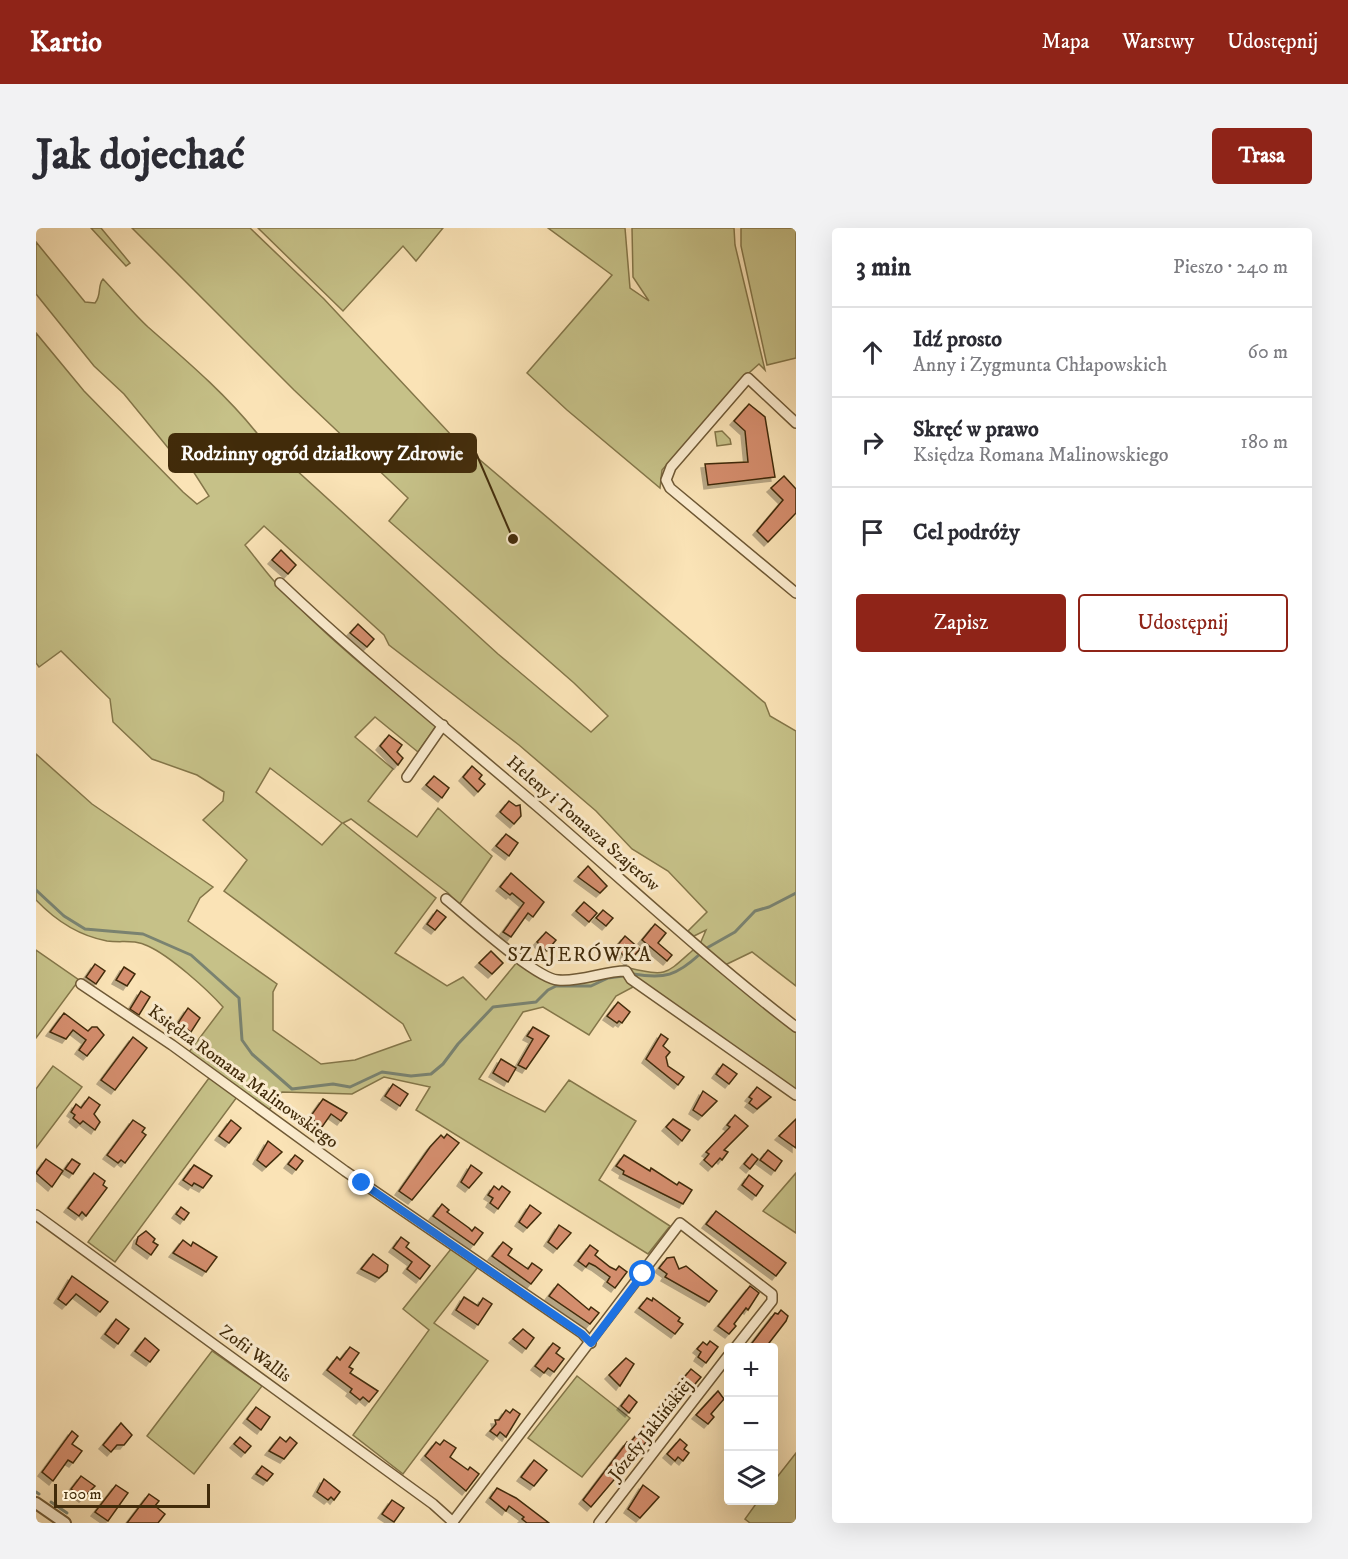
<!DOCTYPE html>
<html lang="pl">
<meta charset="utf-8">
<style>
:root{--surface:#fff;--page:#f2f2f3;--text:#2b2b33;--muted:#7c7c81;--line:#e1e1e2;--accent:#8f2418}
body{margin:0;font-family:"IM FELL DW Pica",serif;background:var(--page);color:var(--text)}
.controls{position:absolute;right:18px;bottom:18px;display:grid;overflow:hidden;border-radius:6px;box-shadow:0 6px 24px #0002}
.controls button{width:54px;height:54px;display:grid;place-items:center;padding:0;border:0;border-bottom:2px solid var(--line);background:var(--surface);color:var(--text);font:30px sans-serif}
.scale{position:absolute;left:18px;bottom:15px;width:156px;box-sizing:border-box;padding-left:6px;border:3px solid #412b0a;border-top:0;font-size:16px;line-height:21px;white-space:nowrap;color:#412b0a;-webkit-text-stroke:4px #fcedd0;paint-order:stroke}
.stop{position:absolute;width:18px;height:18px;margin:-14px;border:4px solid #1a73e8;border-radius:50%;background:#fff}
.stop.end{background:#1a73e8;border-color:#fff;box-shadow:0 2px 6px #0008}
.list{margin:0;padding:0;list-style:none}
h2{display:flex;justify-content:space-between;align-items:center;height:78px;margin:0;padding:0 24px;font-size:26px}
h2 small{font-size:20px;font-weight:400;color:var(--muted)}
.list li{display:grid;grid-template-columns:39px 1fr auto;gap:18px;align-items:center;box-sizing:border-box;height:90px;padding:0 24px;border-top:2px solid var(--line)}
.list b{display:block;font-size:22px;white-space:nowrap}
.list p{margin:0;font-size:20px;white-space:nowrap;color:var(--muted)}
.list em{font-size:20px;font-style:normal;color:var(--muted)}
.actions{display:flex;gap:12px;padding:18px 24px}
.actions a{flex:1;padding:14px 0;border:2px solid var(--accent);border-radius:6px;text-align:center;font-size:21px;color:var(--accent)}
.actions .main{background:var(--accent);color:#fff}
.icon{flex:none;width:33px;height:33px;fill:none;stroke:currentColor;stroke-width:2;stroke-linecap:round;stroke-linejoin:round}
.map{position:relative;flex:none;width:760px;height:1295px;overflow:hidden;border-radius:6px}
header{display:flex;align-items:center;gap:36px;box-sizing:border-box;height:84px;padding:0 30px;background:var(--accent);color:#fff}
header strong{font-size:28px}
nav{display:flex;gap:33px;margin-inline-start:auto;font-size:21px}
.intro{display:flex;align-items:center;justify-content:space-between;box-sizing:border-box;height:144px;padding:0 36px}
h1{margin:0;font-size:42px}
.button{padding:15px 27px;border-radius:6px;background:var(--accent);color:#fff;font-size:21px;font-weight:700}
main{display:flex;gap:36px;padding:0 36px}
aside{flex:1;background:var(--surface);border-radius:6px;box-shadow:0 6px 24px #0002}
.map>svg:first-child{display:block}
.green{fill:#c6c188;stroke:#847649;stroke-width:1.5;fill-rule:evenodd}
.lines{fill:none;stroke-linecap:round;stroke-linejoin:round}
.stream{stroke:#7a8371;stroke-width:3}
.building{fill:#d58e6e;stroke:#412b0a;stroke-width:1.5;filter:url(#shadow)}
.minor-casing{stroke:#6f5935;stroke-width:12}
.tertiary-casing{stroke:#6f5935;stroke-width:14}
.minor{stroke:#fcedd0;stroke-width:9}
.tertiary{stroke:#fcedd0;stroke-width:10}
.route{stroke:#1a73e8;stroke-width:8}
.labels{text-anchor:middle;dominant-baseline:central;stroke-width:6;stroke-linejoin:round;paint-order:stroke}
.street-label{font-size:18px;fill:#412b0a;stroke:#fcedd0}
.neighbourhood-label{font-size:20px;letter-spacing:1.5px;fill:#412b0a;stroke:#fcedd0}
.leader{fill:none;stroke:#412b0a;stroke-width:2}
.callout-dot{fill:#412b0a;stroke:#fcedd0;stroke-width:2}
.callout{fill:#412b0a;stroke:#412b0a;stroke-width:2}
.callout-label{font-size:20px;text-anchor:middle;font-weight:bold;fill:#fff}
</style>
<header>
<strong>Kartio</strong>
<nav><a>Mapa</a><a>Warstwy</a><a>Udostępnij</a></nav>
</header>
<div class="intro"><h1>Jak dojechać</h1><a class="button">Trasa</a></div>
<main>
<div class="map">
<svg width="760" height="1295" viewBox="0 0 760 1295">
<defs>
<filter id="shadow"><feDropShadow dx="-4" dy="4" stdDeviation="0" flood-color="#0004"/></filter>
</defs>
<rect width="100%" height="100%" fill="#fae3b6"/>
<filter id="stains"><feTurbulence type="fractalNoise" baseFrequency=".00333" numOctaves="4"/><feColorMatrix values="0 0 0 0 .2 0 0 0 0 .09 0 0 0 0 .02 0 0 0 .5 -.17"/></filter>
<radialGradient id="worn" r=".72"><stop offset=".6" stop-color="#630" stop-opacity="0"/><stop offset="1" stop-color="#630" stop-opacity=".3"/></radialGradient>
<!-- green -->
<g class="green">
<path d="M55,0h10l29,35 -4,3z"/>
<path d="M96,0h118l74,71 129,138 312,266 5,13 26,15v255l-44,-34 -27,13 -25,-21 6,-14 -12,6 -6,-5 19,-19 -39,-41 -36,-22 -36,-38 -77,-66 -130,-100 -5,-10 -120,-109 -19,19c10,12 19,25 29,36 49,54 106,100 163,144l-19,27 -43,-35 -20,20 38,32 -25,32 49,36 21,-29 54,48 -33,49 -11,-12 -97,-74 -8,4 93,75 -41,55 52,33 16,-9 23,23 32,-39 36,22 21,1 46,-10 12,13 -17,9 -27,39 -46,-28 -20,5 -44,67 66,33 24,-32 67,41 -37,59 71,46 -22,28 -232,-144 14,-23 -46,-10 -32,17 -70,-2 -13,18 -80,-58 34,-45c-16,-18 -53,-51 -75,-61 -14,-7 -26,-3 -41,-5 -27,-5 -52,-21 -71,-41v-146l56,50 121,83 -13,11 -12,23 89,63 -4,8v38l48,34 34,-4 56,-20 -8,-16 -179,-133 23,-31 -44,-40 20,-19 1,-9 -27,-17 -45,-16 -39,-37 -3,-23 -49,-48 -22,16 -3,-4v-330l48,58 99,101 14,12 12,-8 -16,-25 -24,-22 -45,-55 -30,-28 -58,-72v-52l49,60 10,1c7,-8 2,-17 8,-24 15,16 29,33 45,48 39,34 80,69 112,110l238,217 93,78 17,-16 -34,-33 -185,-162 19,-23 -114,-108zM234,540l72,55 -20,22 -66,-53z"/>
<path d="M222,0h185l-27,33 -13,-15 -60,65z"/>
<path d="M512,0h77l5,60 19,13 -16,-24 -1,-49h102l1,17 30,125 -6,-6 -18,16 -79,90 -2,18 -93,-78 -40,-37 85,-98z"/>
<path d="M705,0h55v130l-29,7 -26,-119z"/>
<path d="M686,203l8,8 1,5 -14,2 -2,-14z"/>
<path d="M0,722l43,30 -43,58z"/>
<path d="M657,722l103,83v57l-159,-110 -8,-12c38,8 35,8 64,-18z"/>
<path d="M17,838l29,21 -46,61v-59z"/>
<path d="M173,850l28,19 -122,165 -27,-20z"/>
<path d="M760,945v60l-33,-22z"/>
<path d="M415,1021l27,18 -44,56 54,38 -85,113 -50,-39 76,-105 -26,-21z"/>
<path d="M176,1123l50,35 -68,88 -47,-38z"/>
<path d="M541,1148l53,42 -48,59 -54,-39z"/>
<path d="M760,1225v70h-46l-5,-4 13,-18 16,-1v-19z"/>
</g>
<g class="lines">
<!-- stream -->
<g class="stream">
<path d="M0,662l28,26 21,13 58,5 48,21 48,43 3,42 10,14 40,35 41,-5 17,3 32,-15 29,4 20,-2 12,-10 15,-20 35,-37 43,-5 12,-12 8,-4h35l17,-8 15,-2"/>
<path d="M669,721l30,-17 20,-21 14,-4 27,-14"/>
<path d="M597,746c32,5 43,2 67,-20"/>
<path d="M0,1264l3,2"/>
<path d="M15,1274l16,11"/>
</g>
</g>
<!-- building -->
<g class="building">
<path d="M713,176l16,13 10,60 -67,8 -3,-21 43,-2 -3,-31 -11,-10z"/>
<path d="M748,248l12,13v24l-28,29 -11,-11 26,-31 -12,-12z"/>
<path d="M245,322l15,15 -8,9 -16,-14z"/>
<path d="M322,396l16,15 -7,8 -17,-14z"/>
<path d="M353,507l13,10 -5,7 6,6 -5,7 -18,-19z"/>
<path d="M436,538l10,9 -3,4 6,5 -7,8 -15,-15z"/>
<path d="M398,548l15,12 -7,10 -16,-13z"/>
<path d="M473,573l7,5 4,-1 1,11 -7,8 -14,-12z"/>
<path d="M470,606l12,9 -9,13 -13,-10z"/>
<path d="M552,638l19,20 -7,7 -22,-16z"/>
<path d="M475,645l33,29 -11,15 -5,-4 -17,24 -8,-5 21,-29 -12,-10 -2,2 -10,-8z"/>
<path d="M548,674l13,11 -8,9 -13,-11z"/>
<path d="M401,682l9,7 -11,13 -8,-6z"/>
<path d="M567,682l10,8 -7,8 -10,-8z"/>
<path d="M619,696l11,9 -8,10 14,12 -5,6 -25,-21z"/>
<path d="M510,704l10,8 -9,11 -10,-9z"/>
<path d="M589,708l15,13 -11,13 -13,-15z"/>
<path d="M455,723l12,12 -11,11 -13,-11z"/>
<path d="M59,736l10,7 -9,13 -10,-7z"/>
<path d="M88,739l11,7 -8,12 -11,-6z"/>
<path d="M105,763l9,6 -11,18 -9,-6z"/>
<path d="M582,774l12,10 -8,11 -3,-2 -2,2 -10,-7z"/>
<path d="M152,780l12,10 -9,14 -13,-9z"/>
<path d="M28,785l24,18 4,-4h5l7,8 -17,21 -8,-6 7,-10 -13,-10 -7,9 -16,-7z"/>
<path d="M497,799l16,9 -23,33 -8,-4 15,-26 -6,-3z"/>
<path d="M625,806l7,5 -5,7 7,6 -4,5 2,9 16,11 -6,8 -32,-26z"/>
<path d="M97,809l14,11 -32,42 -14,-10z"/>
<path d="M465,831l15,9 -8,14 -15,-9z"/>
<path d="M687,836l14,10 -8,10 -13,-10z"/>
<path d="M357,856l15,10 -8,12 -15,-10z"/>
<path d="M721,859l14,10 -14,12 -8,-6 3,-4 -3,-2z"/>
<path d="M667,863l14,10 -15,15 -9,-6z"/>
<path d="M53,869l11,8 -6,9 6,8 -5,8 -12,-9 -3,3 -7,-6 2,-3 -4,-3 5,-8 5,4z"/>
<path d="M287,871l24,14 -6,8 -10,-7 -9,13 -12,-10z"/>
<path d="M699,887l13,11 -24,24 4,2 -6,8 -2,-2 -8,9 -8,-7 5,-6 -3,-2 24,-25 -3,-2z"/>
<path d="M637,891l17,11 -8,11 -16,-14z"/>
<path d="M760,891v29l-17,-12z"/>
<path d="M97,892l12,8 -3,4 4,3 -21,28 -4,-3 -3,3 -11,-8z"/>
<path d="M195,892l10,8 -12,15 -10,-7z"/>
<path d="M411,906l12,9 -47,57 -13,-9 31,-44 11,-12 3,3z"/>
<path d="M232,913l14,11 -16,15 -9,-7z"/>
<path d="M732,922l14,11 -7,10 -15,-11z"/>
<path d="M716,926l6,5 -8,10 -6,-5z"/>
<path d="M259,927l8,6 -7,9 -8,-6z"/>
<path d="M588,927l26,16 1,-3 26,17 2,-3 13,8 -9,14 -60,-30 1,-3 -8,-5z"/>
<path d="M10,931l17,12 -11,16 -16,-14z"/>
<path d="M36,931l8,5 -7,10 -8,-5z"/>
<path d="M158,937l18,11 -9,12 -9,-5 -2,3 -9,-6z"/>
<path d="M435,937l11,8 -13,15 -8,-6z"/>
<path d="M58,945l11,8 -2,4 4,3 -21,28 -4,-4 -3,4 -11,-8z"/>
<path d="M713,947l14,11 -7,10 -14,-11z"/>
<path d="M458,958l5,4 3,-4 8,6 -12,17 -8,-6 3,-5 -5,-3z"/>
<path d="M406,976l7,6 -2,2 22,16 3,3 3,-4 8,6 -9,12 -41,-29z"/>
<path d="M494,977l11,8 -14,15 -8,-6z"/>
<path d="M145,979l8,6 -5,7 -8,-6z"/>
<path d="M680,983l70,52 -10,13 -70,-52z"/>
<path d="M523,997l12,8 -14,16 -9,-7z"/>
<path d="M110,1003l9,8 -2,3 5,3 -7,10 -15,-11 2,-7z"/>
<path d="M365,1009l8,6 -3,4 24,19 -10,13 -13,-10 5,-7 -19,-14z"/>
<path d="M147,1012l8,6 2,-4 24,15 -11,15 -33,-19z"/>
<path d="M467,1014l9,7 -4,6 20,14 4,-6 10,7 -11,14 -39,-28z"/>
<path d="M554,1017l8,6 -3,4 15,12 6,3 3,-4 8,6 -12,16 -8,-6 3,-5 -15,-11 -6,-3 -3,4 -8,-6z"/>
<path d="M337,1026l15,11 -1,6 -8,7 -18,-9z"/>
<path d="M638,1029l5,12 7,-3 31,25 -8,11 -44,-25 2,-3 -8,-6 8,-10z"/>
<path d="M36,1048l36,26 -8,10 -24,-18 -10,11 -8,-6z"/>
<path d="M522,1056l31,26 2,-3 8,6 -9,11 -41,-28z"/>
<path d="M714,1058l9,7 -11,17 -2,-2 -12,16 2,2 -7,8 -11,-8z"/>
<path d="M428,1069l14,9 5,-8 9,6 -14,21 -22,-15z"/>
<path d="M611,1070l5,3 1,-3 27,20 -2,3 5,3 -8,10 -36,-26z"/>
<path d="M745,1082l7,6 -2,5 -20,26h-17l26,-34 3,1z"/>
<path d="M80,1091l13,10 -11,15 -13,-10z"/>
<path d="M487,1101l11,9 -8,11 -13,-10z"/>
<path d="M109,1110l14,12 -9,12 -15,-11z"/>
<path d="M674,1113l8,6 -12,16 -8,-6 3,-5 -4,-3 6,-7 4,3z"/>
<path d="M517,1115l7,5 -4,5 8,6 -10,13 -6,-4 -4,5 -9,-7z"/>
<path d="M314,1119l9,6 -10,14 4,2 -3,4 28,18 -9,11 -6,-5 -3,3 -10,-8 2,-3 -25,-19 10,-13 3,3z"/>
<path d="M590,1130l8,6 -14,22 -11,-11z"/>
<path d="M655,1141l10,8 -110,130 -8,-7 3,-4 41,-54 2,2z"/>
<path d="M682,1163l6,8 -13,15 3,3 -6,7 -12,-9z"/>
<path d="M593,1167l8,7 -8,11 -8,-7z"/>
<path d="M220,1179l14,10 -9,13 -14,-11z"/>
<path d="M477,1181l7,5 -14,23 -6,-5 -3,4 -7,-5 6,-7 -1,-4h4l7,-10 4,3z"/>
<path d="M85,1195l11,12 -8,10h-7l-6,7 -8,-7z"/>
<path d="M36,1203l6,5 -6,8 10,7 -9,12 -5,-3 -15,21 -11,-9z"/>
<path d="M204,1209l11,9 -6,7 -11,-9z"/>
<path d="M244,1209l6,5 4,-5 7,6 -13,16 -15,-8z"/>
<path d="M644,1211l7,6 -3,4 5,4 -6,8 -5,-4 -3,4 -8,-7z"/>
<path d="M408,1212l12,8 -6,9 18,13 2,-3 9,7 -13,17 -41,-35 11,-14 4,3z"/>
<path d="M498,1232l13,10 -13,16 -13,-9z"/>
<path d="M226,1238l11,8 -6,7 -11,-7z"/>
<path d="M45,1248l14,10 -12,12 -12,-9z"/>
<path d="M288,1251l16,13 -6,8 -3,-3 -3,3 -11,-8z"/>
<path d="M80,1257l12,8 -20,28 -13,-9z"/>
<path d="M607,1257l16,12 -19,21 -12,-9z"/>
<path d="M461,1260l19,10 33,25h-22l-5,-4 2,-2 -15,-11 -3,5 -16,-13z"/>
<path d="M113,1266l10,7 -4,5 10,8 -7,9h-31z"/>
<path d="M356,1272l12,8 -10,14 -12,-8z"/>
</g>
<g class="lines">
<!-- minor casing -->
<g class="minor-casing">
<g id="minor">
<path d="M760,195l-48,-45 -77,89 -5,13 4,8 126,105"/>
<path d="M244,355c82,78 171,149 257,223 86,74 169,152 259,221"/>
<path d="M371,549l36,-52"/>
<path d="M410,671c20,16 90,80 112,81 24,2 45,-9 68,-9l5,8 165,116"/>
<path d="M45,756l91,61 173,126 237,162 9,10"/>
<path d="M0,987l397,289 20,18"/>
<path d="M416,1295l228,-300 92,71v7l-37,47"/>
<path d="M563,1295l129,-167"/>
</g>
</g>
<!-- tertiary casing -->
<g class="tertiary-casing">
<path id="tertiary" d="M0,1275l29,20"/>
</g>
<!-- minor -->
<use href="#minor" class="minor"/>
<!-- tertiary -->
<use href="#tertiary" class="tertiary"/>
</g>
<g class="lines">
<!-- route -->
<path class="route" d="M326,955l220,151 9,9 52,-69"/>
</g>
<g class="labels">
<!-- street labels -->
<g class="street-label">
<text transform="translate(547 596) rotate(41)">Heleny i Tomasza Szajerów</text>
<text transform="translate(207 849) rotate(36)">Księdza Romana Malinowskiego</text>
<text transform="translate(219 1126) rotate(36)">Zofii Wallis</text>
<text transform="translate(615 1202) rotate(-52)">Józefy Jaklińskiej</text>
</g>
<!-- neighbourhood labels -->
<g class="neighbourhood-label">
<text x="544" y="727">SZAJERÓWKA</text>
</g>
</g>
<!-- callouts -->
<path class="leader" d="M477 311L440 225"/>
<circle class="callout-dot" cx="477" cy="311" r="6"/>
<rect class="callout" x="133" y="206" width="307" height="38" rx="6"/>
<g class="callout-label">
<text x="286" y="232">Rodzinny ogród działkowy Zdrowie</text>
</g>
<rect width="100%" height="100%" filter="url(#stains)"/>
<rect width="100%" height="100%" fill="url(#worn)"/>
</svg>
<div class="controls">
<button>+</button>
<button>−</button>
<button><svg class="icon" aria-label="layers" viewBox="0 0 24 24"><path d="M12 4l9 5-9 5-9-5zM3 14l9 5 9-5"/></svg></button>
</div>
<div class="scale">100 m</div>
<div class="stop" style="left:607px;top:1046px"></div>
<div class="stop end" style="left:326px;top:955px"></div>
</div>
<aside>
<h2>3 min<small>Pieszo · 240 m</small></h2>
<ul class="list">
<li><svg class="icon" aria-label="ahead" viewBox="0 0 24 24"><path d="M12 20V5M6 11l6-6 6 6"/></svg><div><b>Idź prosto</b><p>Anny i Zygmunta Chłapowskich</p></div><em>60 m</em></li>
<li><svg class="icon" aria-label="right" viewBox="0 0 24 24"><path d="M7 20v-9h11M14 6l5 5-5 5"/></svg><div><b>Skręć w prawo</b><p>Księdza Romana Malinowskiego</p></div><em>180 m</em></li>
<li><svg class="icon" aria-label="arrive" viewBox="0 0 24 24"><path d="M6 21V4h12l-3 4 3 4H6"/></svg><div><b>Cel podróży</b></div></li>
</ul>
<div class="actions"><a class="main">Zapisz</a><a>Udostępnij</a></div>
</aside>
</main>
